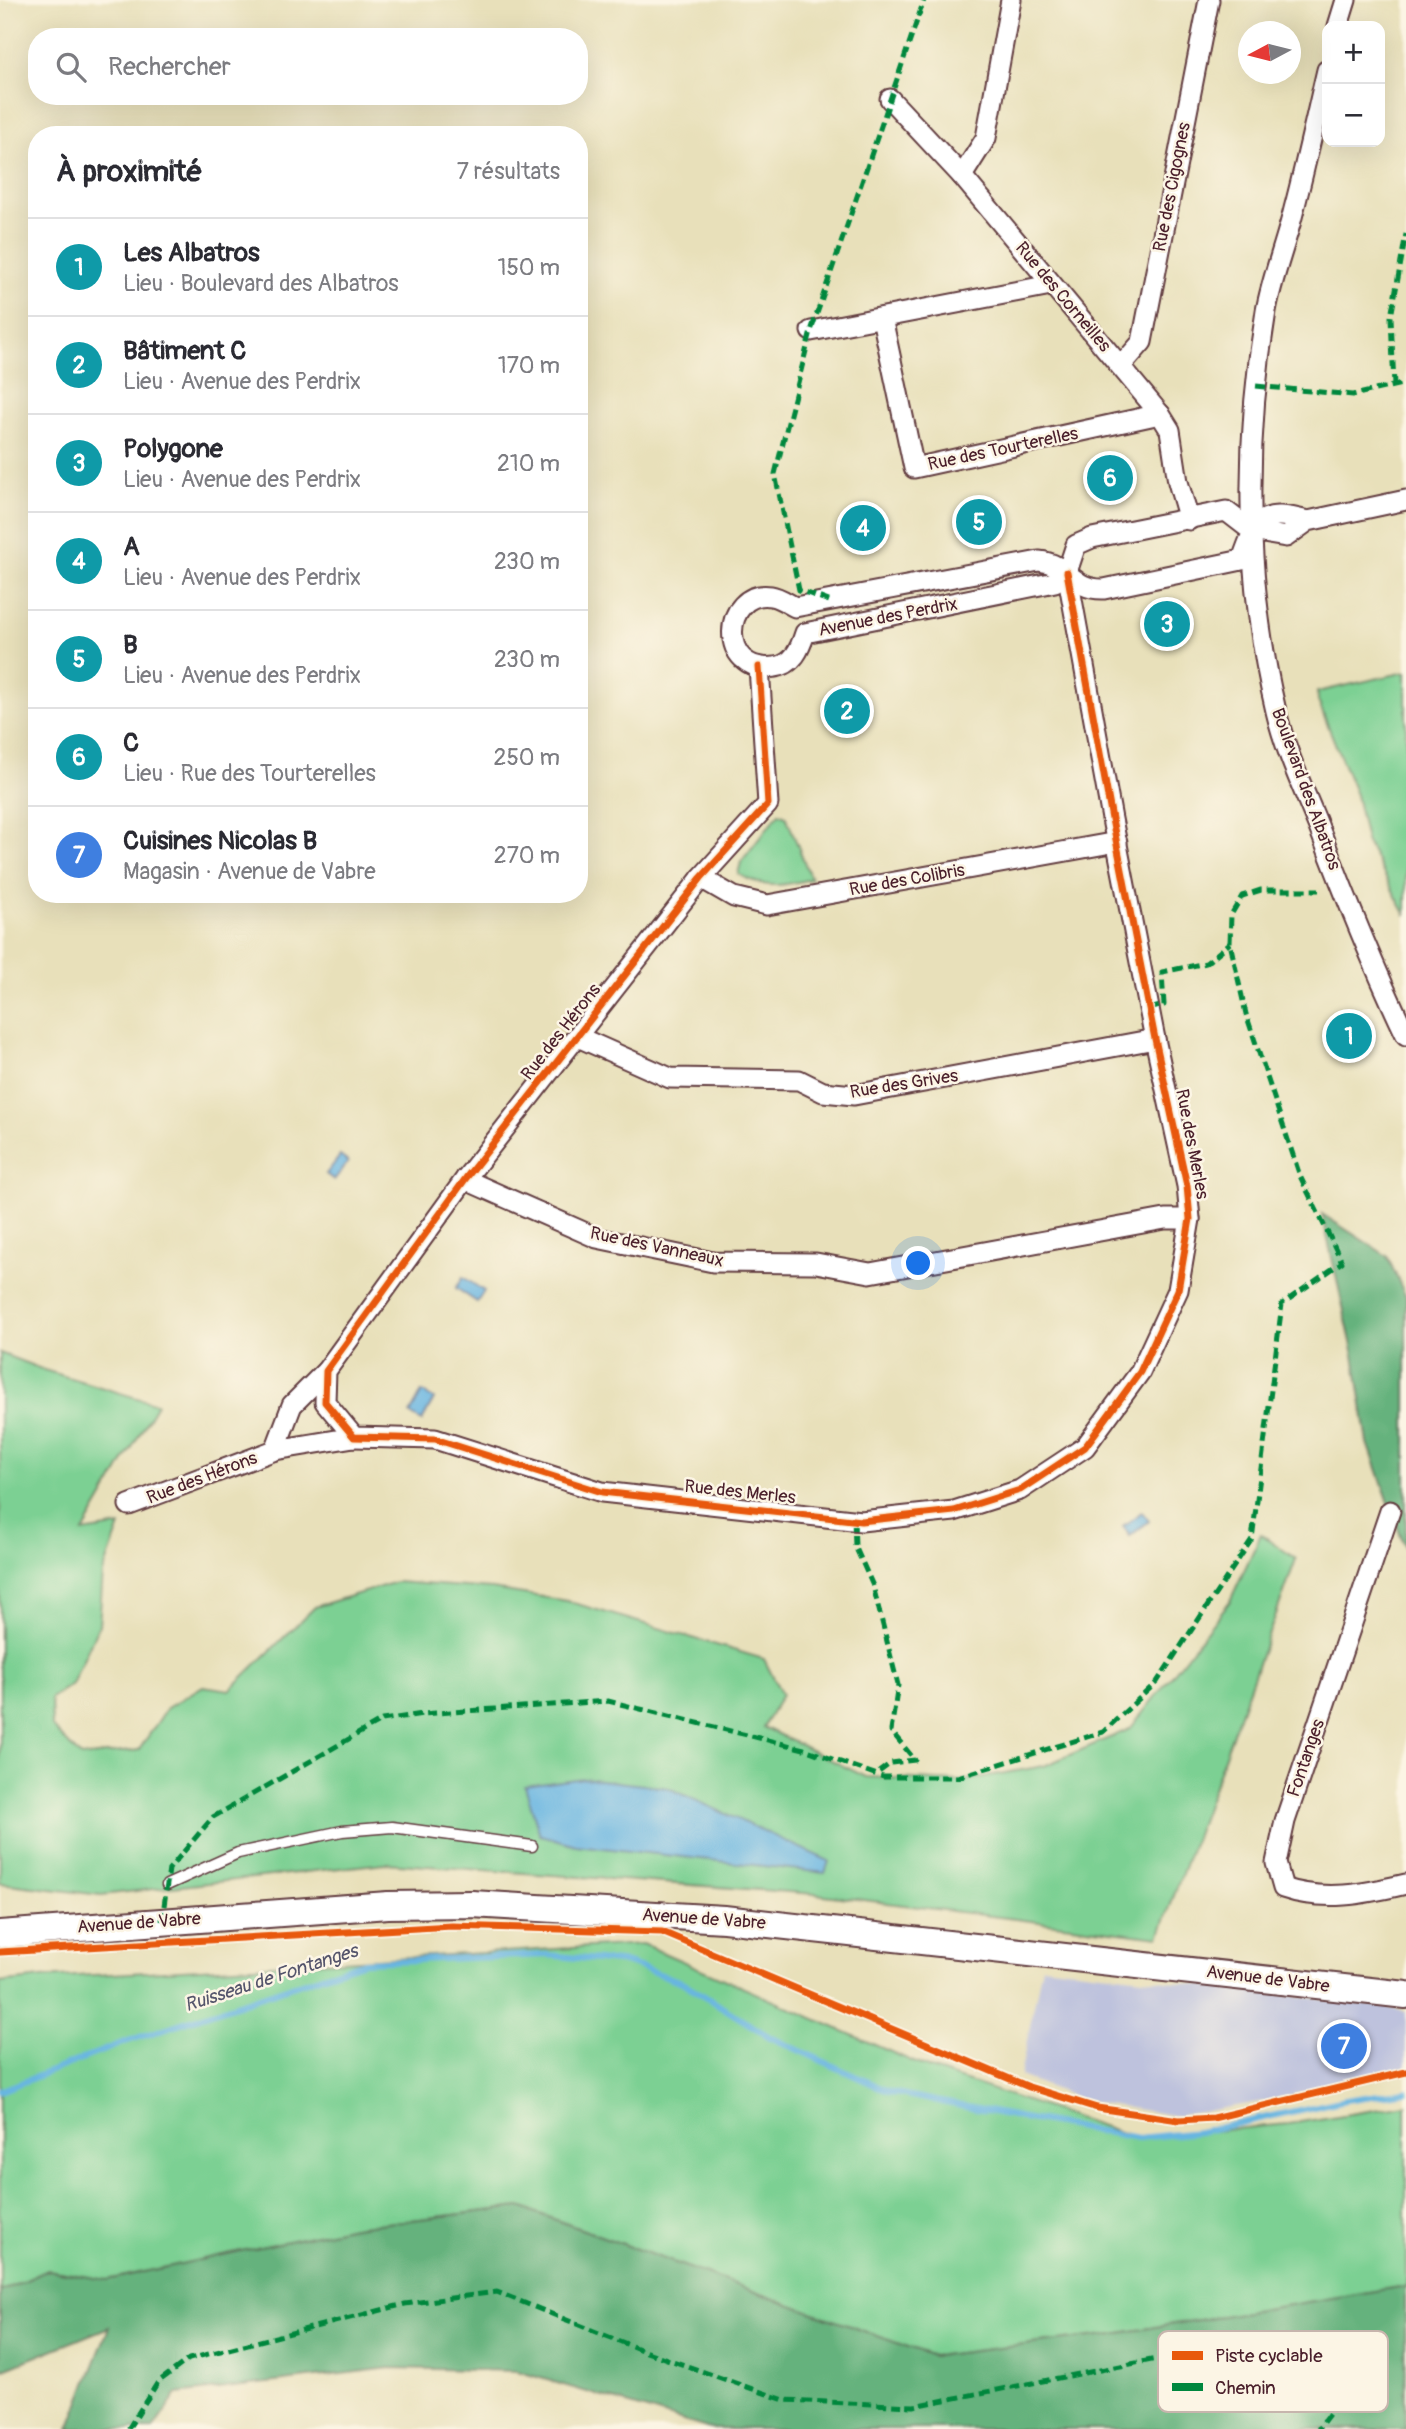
<!DOCTYPE html>
<html lang="fr">
<meta charset="utf-8">
<style>
:root{--surface:#fff;--page:#f7f7f7;--text:#2b2b33;--muted:#7c7c81;--line:#e1e1e2;--accent:#2563eb}
body{margin:0;font-family:Pangolin,sans-serif;background:var(--page);color:var(--text)}
.controls{position:absolute;right:21px;top:21px;display:grid;overflow:hidden;border-radius:14px;box-shadow:0 7px 28px #0002}
.controls button{width:63px;height:63px;display:grid;place-items:center;padding:0;border:0;border-bottom:2px solid var(--line);background:var(--surface);color:var(--text);font:35px sans-serif}
.compass{position:absolute;left:1238px;top:21px;width:63px;height:63px;border-radius:50%;background:var(--surface);box-shadow:0 7px 28px #0002;rotate:263deg}
.you{position:absolute;left:919px;top:1264px;width:24px;height:24px;margin:-18px;border:5px solid #fff;border-radius:50%;background:#1a73e8;box-shadow:0 0 0 10px #1a73e833}
.badge{display:grid;place-items:center;width:46px;height:46px;border-radius:50%;background:var(--accent);color:#fff;font-size:23px;font-weight:700}
.pin{position:absolute;translate:-50% -50%;border:4px solid #fff;box-shadow:0 2px 7px #0006}
.list{margin:0;padding:0;list-style:none}
h2{display:flex;justify-content:space-between;align-items:center;height:91px;margin:0;padding:0 28px;font-size:30px}
h2 small{font-size:23px;font-weight:400;color:var(--muted)}
.list li{display:grid;grid-template-columns:46px 1fr auto;gap:21px;align-items:center;box-sizing:border-box;height:98px;padding:0 28px;border-top:2px solid var(--line)}
.list b{display:block;font-size:26px;white-space:nowrap}
.list p{margin:0;font-size:23px;white-space:nowrap;color:var(--muted)}
.list em{font-size:23px;font-style:normal;color:var(--muted)}
.icon{flex:none;width:38px;height:38px;fill:none;stroke:currentColor;stroke-width:2;stroke-linecap:round;stroke-linejoin:round}
.map{position:relative;flex:none;width:1406px;height:2429px;overflow:hidden}
.search{position:absolute;background:var(--surface);box-shadow:0 7px 28px #0002;left:28px;top:28px;width:560px;height:77px;display:flex;align-items:center;gap:18px;box-sizing:border-box;padding:0 24px;border-radius:28px;color:var(--muted);font-size:26px}
.panel{position:absolute;background:var(--surface);box-shadow:0 7px 28px #0002;left:28px;top:126px;width:560px;height:777px;border-radius:28px}
.map>svg:first-child{display:block}
.industrial{fill:#bec2dd}
.green{fill:#7cd093;stroke:#63785f;stroke-width:2}
.forest{fill:#65b27d;stroke:#586854;stroke-width:2}
.water{fill:#67b5e1;stroke:#586a86;stroke-width:2}
.lines{fill:none;stroke-linecap:round;stroke-linejoin:round}
.stream{stroke:#67b5e1;stroke-width:6}
.lane-casing{stroke:#623c40;stroke-width:13}
.street-casing{stroke:#623c40;stroke-width:23}
.secondary-casing{stroke:#623c40;stroke-width:30}
.lane{stroke:#fff;stroke-width:10}
.street{stroke:#fff;stroke-width:19}
.secondary{stroke:#fff;stroke-width:26}
.quiet{stroke:#00873e;stroke-width:5;stroke-dasharray:10 5;stroke-linecap:butt}
.cycleway-casing{stroke:#fcf5e5;stroke-width:11}
.cycleway{stroke:#e8590c;stroke-width:7}
.labels{text-anchor:middle;dominant-baseline:central;stroke-width:5;stroke-linejoin:round;paint-order:stroke}
.street-label{font-size:18px;fill:#4a1f2b;stroke:#fcf5e5}
.water-label{font-size:19px;font-style:italic;fill:#54546b;stroke:#fcf5e5}
.key{fill:#fcf5e5;stroke:#c7b5ad;stroke-width:2}
.key-label{font-size:19px;fill:#4a1f2b}
</style>
<div class="map">
<svg width="1406" height="2429" viewBox="0 0 1406 2429">
<rect width="100%" height="100%" fill="#fcf5e5"/>
<filter id="ink" filterUnits="userSpaceOnUse"><feTurbulence type="fractalNoise" baseFrequency=".0143" numOctaves="2"/><feDisplacementMap in="SourceGraphic" scale="14" xChannelSelector="R" yChannelSelector="G"/><feConvolveMatrix kernelMatrix="1 2 1 2 8 2 1 2 1" color-interpolation-filters="sRGB"/></filter>
<filter id="wash" filterUnits="userSpaceOnUse"><feTurbulence type="fractalNoise" baseFrequency=".00686" numOctaves="4" result="noise"/><feDisplacementMap in="SourceGraphic" scale="28" xChannelSelector="R" yChannelSelector="G"/><feGaussianBlur stdDeviation="1.57" result="paint"/><feColorMatrix in="noise" values="0 0 0 0 0 0 0 0 0 0 0 0 0 0 0 0 0 1.4 0 .05"/><feComposite in="paint" operator="in"/></filter>
<g filter="url(#wash)">
<rect width="100%" height="100%" fill="#e8e0ba"/>
<!-- industrial -->
<path class="industrial" d="M1042,1966l343,41 21,5v55l-141,34 -88,15 -94,-16 -63,-24z"/>
<!-- green -->
<g class="green">
<path d="M1406,672v243l-40,-74 -10,-46 -38,-94 -1,-9z"/>
<path d="M779,813l7,3 25,63c-30,7 -45,11 -73,-5l3,-12z"/>
<path d="M0,1353l44,17 113,34 -74,128 37,-6 -17,47 -4,52 -27,59 -21,14 1,29 29,30 58,-7 28,-42 36,-22 27,4 85,-83 81,-25 96,7 75,12 197,58 18,36 -19,32 103,50 95,4 83,-15 86,-37 100,-128 31,-67 35,25 -137,378 -343,-43 -431,-31 -284,32 -101,-12z"/>
<path d="M643,1944l287,125 208,69 150,-14 118,-19v181l-299,49 -174,21 -413,-149 -167,20 -246,53 -59,-10 -48,22v-309l41,-5z"/>
</g>
<!-- forest -->
<g class="forest">
<path d="M1322,1214l65,42 19,41v254l-38,-108 -14,-88z"/>
<path d="M520,2207l413,149 174,-21 298,-49 1,143h-696l-193,-58 -127,-3 -213,26 -24,35h-84l40,-102 -109,44v-79l48,-22 59,10 246,-53z"/>
</g>
<!-- water -->
<g class="water">
<path d="M340,1156l8,6 -14,18 -8,-6z"/>
<path d="M463,1277l21,14 -7,11 -21,-14z"/>
<path d="M422,1392l12,7 -12,22 -12,-7z"/>
<path d="M1142,1512l7,9 -19,15 -7,-10z"/>
<path d="M583,1778l86,10 160,73 -4,12 -249,-28 -36,-10 -15,-49z"/>
</g>
<g class="lines">
<!-- stream -->
<path class="stream" d="M0,2091l125,-49 239,-80 183,-7 81,8 54,19 88,55 120,55 133,26 115,20 61,-6 146,-32 61,-9"/>
</g>
</g>
<g filter="url(#ink)">
<g class="lines">
<!-- lane casing -->
<g class="lane-casing">
<path id="lane" d="M167,1885l71,-32 104,-22 50,-4 140,19"/>
</g>
<!-- street casing -->
<g class="street-casing">
<g id="street">
<path d="M1338,26l8,-26"/>
<path d="M1327,70c-11,47 -21,93 -33,139 -8,34 -22,68 -28,102 -22,131 -21,271 10,400 9,39 27,77 42,114 27,71 55,141 88,210"/>
<path d="M890,99l72,77 198,238 10,16 8,52 11,38"/>
<path d="M962,176l24,-38 25,-138"/>
<path d="M882,318l32,150 246,-54"/>
<path d="M811,331l240,-46"/>
<path d="M1121,366l21,-24 67,-342"/>
<path d="M1308,521c-46,-12 -51,-4 -66,39l-138,29c-33,1 -34,-25 -65,-28l-244,46c-8,-4 -16,-10 -24,-11 -49,-7 -55,79 4,71 18,-2 25,-18 30,-34l250,-51 12,-10 9,-27 16,-7 134,-27 26,20 34,6 22,-16 98,-21"/>
<path d="M759,667l9,137 -67,74 -235,300 -140,193 -1,31 29,35 81,2 167,53 259,29 93,-10 66,-21 65,-43 55,-75 38,-82 12,-71 -3,-33 -32,-147 -43,-220 -45,-247"/>
<path d="M701,878l33,19 33,8 350,-63"/>
<path d="M578,1037l92,41 129,2 24,12 31,3 301,-56"/>
<path d="M466,1178l9,6 122,54 116,24 103,1 54,10 295,-54h25"/>
<path d="M275,1450l17,-45 34,-34"/>
<path d="M129,1505l146,-55 79,-13"/>
<path d="M1390,1511l-105,310 -9,42 7,25c41,14 81,6 123,-4"/>
</g>
</g>
<!-- secondary casing -->
<g class="secondary-casing">
<path id="secondary" d="M0,1934l388,-29 84,-1 252,15 682,76"/>
</g>
<!-- lane -->
<use href="#lane" class="lane"/>
<!-- street -->
<use href="#street" class="street"/>
<!-- secondary -->
<use href="#secondary" class="secondary"/>
<!-- quiet -->
<g class="quiet">
<path d="M1256,386l97,9 53,-12"/>
<path d="M1394,386l-3,-69 15,-83"/>
<path d="M829,601l-30,-11 -24,-116 36,-143 113,-331"/>
<path d="M1149,1009l15,-4 -2,-33 44,-9 24,-20"/>
<path d="M854,1520l1,26 18,40 25,99 -7,46 24,29 -24,3 -15,11"/>
<path d="M162,1921l7,-52 44,-52 169,-97 41,-6 185,-13 196,48 79,28h75l145,-45 54,-50 95,-143 30,-235 60,-42 -42,-86 -54,-162 -16,-71 1,-28 11,-19 19,-6h58"/>
<path d="M128,2429l30,-47 31,-23 216,-55 92,-12 147,59 140,49 130,6 315,-61 73,-4 25,21 17,32 -26,35"/>
</g>
<!-- cycleway casing -->
<g class="cycleway-casing">
<g id="cycleway">
<path d="M759,667l9,137 -67,74 -235,300 -140,193 -1,31 29,35 81,2 167,53 259,29 93,-10 66,-21 65,-43 55,-75 38,-82 12,-71 -3,-33 -32,-147 -43,-220 -45,-247"/>
<path d="M0,1952l452,-26 210,6 367,155 68,21 82,12 34,-2 193,-46"/>
</g>
</g>
<!-- cycleway -->
<use href="#cycleway" class="cycleway"/>
</g>
</g>
<g class="labels">
<!-- street labels -->
<g class="street-label">
<text transform="translate(1172 187) rotate(-79)">Rue des Cigognes</text>
<text transform="translate(1063 297) rotate(50)">Rue des Corneilles</text>
<text transform="translate(1003 449) rotate(-12)">Rue des Tourterelles</text>
<text transform="translate(888 617) rotate(-11)">Avenue des Perdrix</text>
<text transform="translate(1306 789) rotate(70)">Boulevard des Albatros</text>
<text transform="translate(907 880) rotate(-10)">Rue des Colibris</text>
<text transform="translate(561 1032) rotate(-52)">Rue des Hérons</text>
<text transform="translate(904 1084) rotate(-9)">Rue des Grives</text>
<text transform="translate(1192 1144) rotate(79)">Rue des Merles</text>
<text transform="translate(657 1247) rotate(12)">Rue des Vanneaux</text>
<text transform="translate(202 1478) rotate(-21)">Rue des Hérons</text>
<text transform="translate(740 1492) rotate(6)">Rue des Merles</text>
<text transform="translate(1306 1758) rotate(-71)">Fontanges</text>
<text transform="translate(704 1919) rotate(4)">Avenue de Vabre</text>
<text transform="translate(139 1923) rotate(-4)">Avenue de Vabre</text>
<text transform="translate(1268 1979) rotate(7)">Avenue de Vabre</text>
</g>
<!-- water labels -->
<g class="water-label">
<text transform="translate(271 1978) rotate(-18)">Ruisseau de Fontanges</text>
</g>
</g>
<!-- legend -->
<rect x="1158" y="2331" width="230" height="81" rx="10" class="key"/>
<rect x="1172" y="2351" width="31" height="9" fill="#e8590c"/>
<rect x="1172" y="2383" width="31" height="8" fill="#00873e"/>
<g class="key-label">
<text x="1215" y="2362">Piste cyclable</text>
<text x="1215" y="2394">Chemin</text>
</g>
</svg>
<div class="controls">
<button>+</button>
<button>−</button>
</div>
<svg class="compass" viewBox="-18 -18 36 36"><path d="M0-13l5 13h-10z" fill="#e53935"/><path d="M0 13l5-13h-10z" fill="#7c7c81"/></svg>
<div class="you"></div>
<div class="pin badge" style="left:1349px;top:1036px;background:#0f9aa8">1</div>
<div class="pin badge" style="left:847px;top:711px;background:#0f9aa8">2</div>
<div class="pin badge" style="left:1167px;top:624px;background:#0f9aa8">3</div>
<div class="pin badge" style="left:863px;top:528px;background:#0f9aa8">4</div>
<div class="pin badge" style="left:979px;top:522px;background:#0f9aa8">5</div>
<div class="pin badge" style="left:1110px;top:478px;background:#0f9aa8">6</div>
<div class="pin badge" style="left:1344px;top:2046px;background:#3f7fe0">7</div>
<div class="search"><svg class="icon" aria-label="search" viewBox="0 0 24 24"><circle cx="10" cy="10" r="6"/><path d="M15 15l6 6"/></svg>Rechercher</div>
<section class="panel">
<h2>À proximité<small>7 résultats</small></h2>
<ul class="list">
<li><span class="badge" style="background:#0f9aa8">1</span><div><b>Les Albatros</b><p>Lieu · Boulevard des Albatros</p></div><em>150 m</em></li>
<li><span class="badge" style="background:#0f9aa8">2</span><div><b>Bâtiment C</b><p>Lieu · Avenue des Perdrix</p></div><em>170 m</em></li>
<li><span class="badge" style="background:#0f9aa8">3</span><div><b>Polygone</b><p>Lieu · Avenue des Perdrix</p></div><em>210 m</em></li>
<li><span class="badge" style="background:#0f9aa8">4</span><div><b>A</b><p>Lieu · Avenue des Perdrix</p></div><em>230 m</em></li>
<li><span class="badge" style="background:#0f9aa8">5</span><div><b>B</b><p>Lieu · Avenue des Perdrix</p></div><em>230 m</em></li>
<li><span class="badge" style="background:#0f9aa8">6</span><div><b>C</b><p>Lieu · Rue des Tourterelles</p></div><em>250 m</em></li>
<li><span class="badge" style="background:#3f7fe0">7</span><div><b>Cuisines Nicolas B</b><p>Magasin · Avenue de Vabre</p></div><em>270 m</em></li>
</ul>
</section>
</div>
